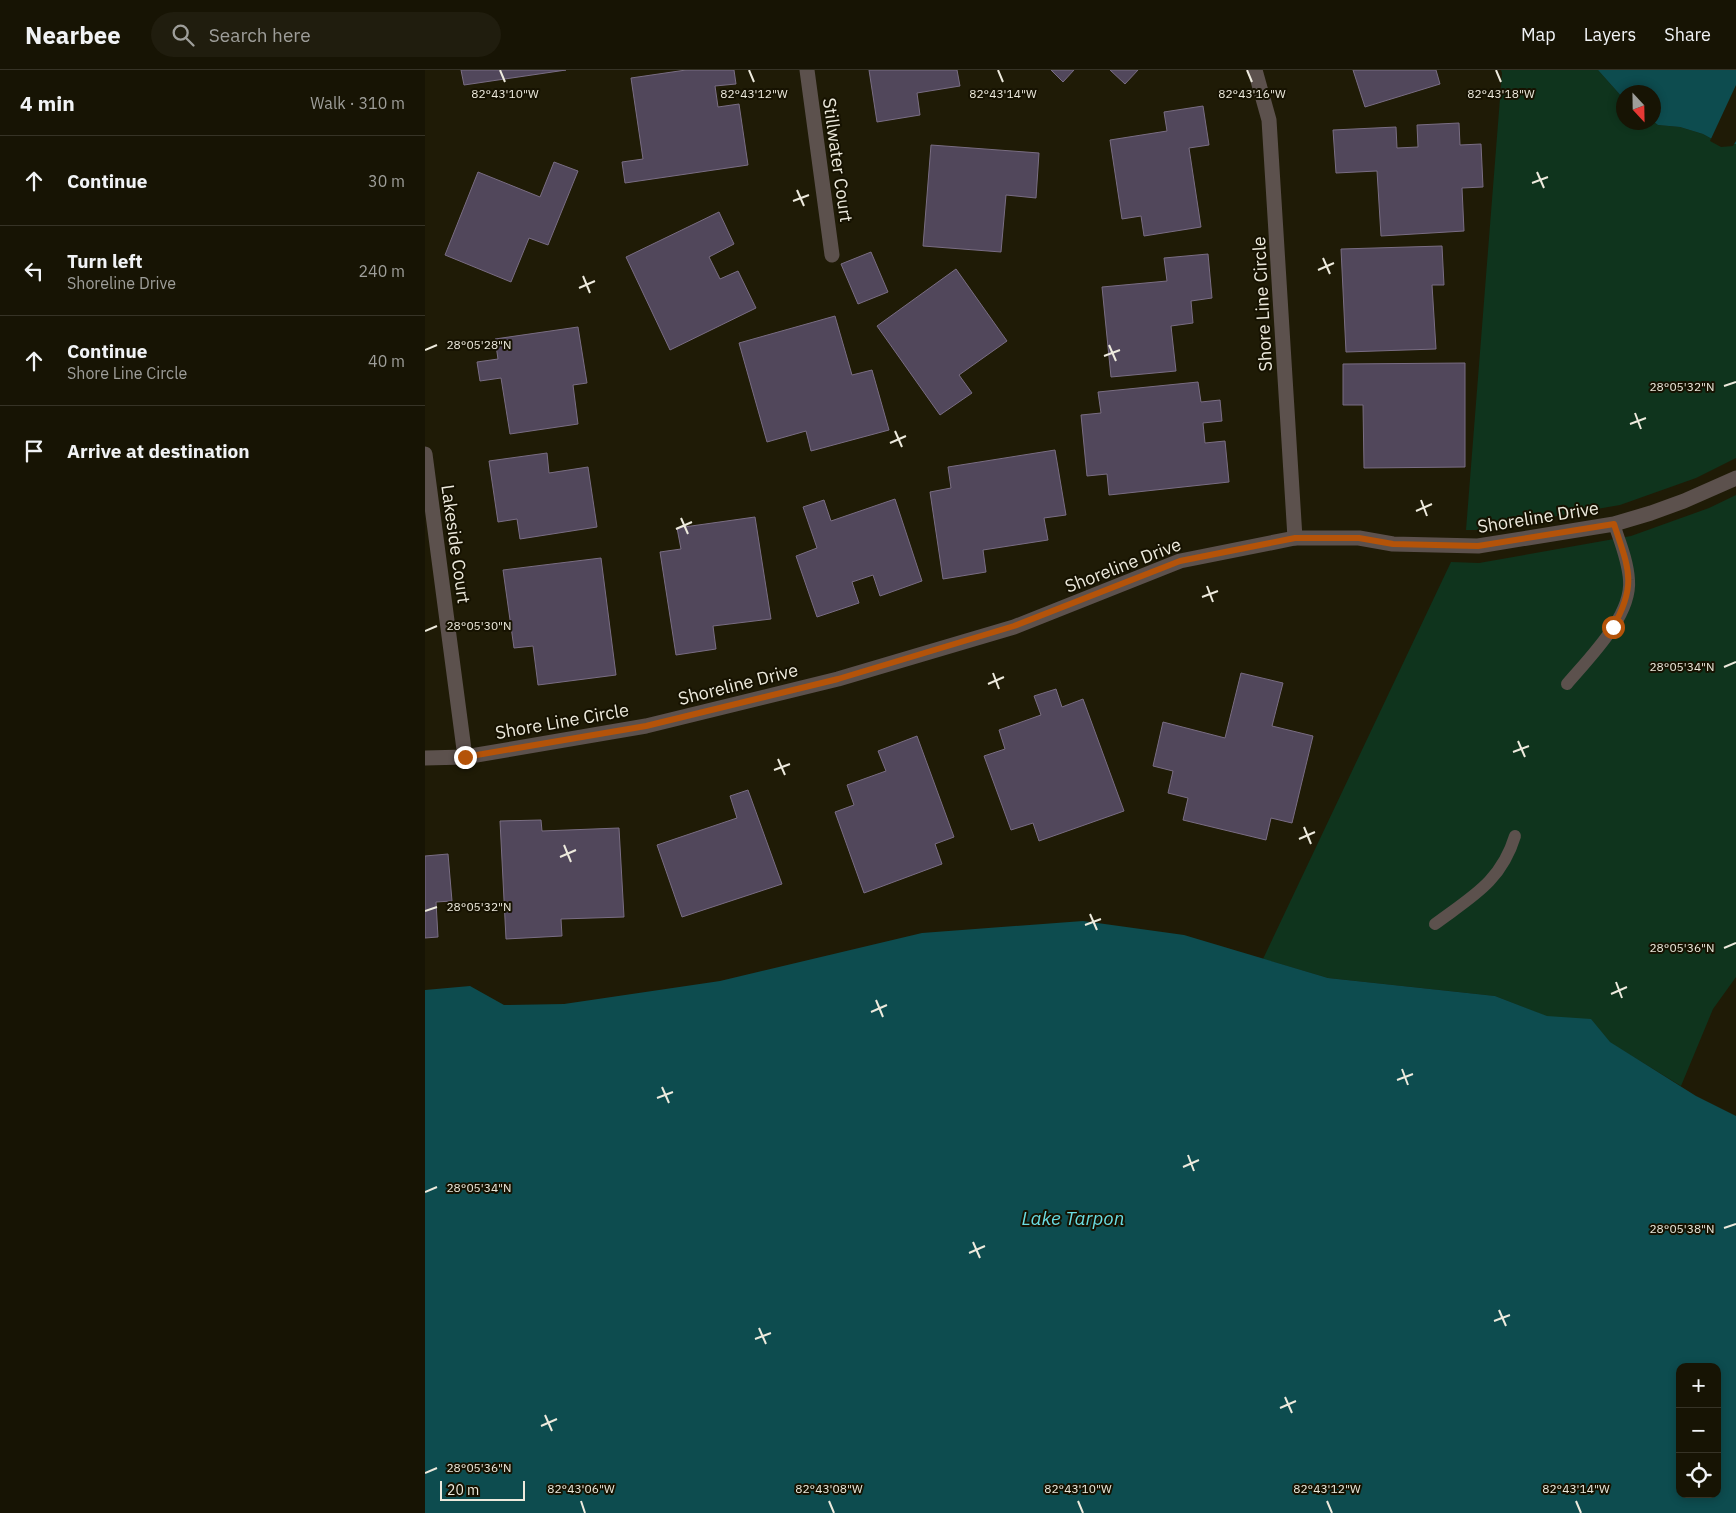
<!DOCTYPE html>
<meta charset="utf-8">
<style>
:root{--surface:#171404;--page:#201d0e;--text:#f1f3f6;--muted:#9e9e9a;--line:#363326}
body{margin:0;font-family:"IBM Plex Sans",sans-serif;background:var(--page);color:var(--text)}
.controls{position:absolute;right:15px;bottom:15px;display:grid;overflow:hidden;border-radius:10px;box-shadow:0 2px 8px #0003}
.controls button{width:45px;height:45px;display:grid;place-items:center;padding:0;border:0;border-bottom:1px solid var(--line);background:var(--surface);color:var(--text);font:25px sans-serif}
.compass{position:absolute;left:1191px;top:15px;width:45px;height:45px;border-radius:50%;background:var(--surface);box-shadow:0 2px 8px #0003;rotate:158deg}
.scale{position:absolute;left:15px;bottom:12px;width:85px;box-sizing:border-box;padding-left:5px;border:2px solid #edeadd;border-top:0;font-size:14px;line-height:18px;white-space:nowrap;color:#edeadd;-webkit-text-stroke:4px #161201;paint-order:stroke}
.stop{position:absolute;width:15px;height:15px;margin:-11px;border:4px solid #b45309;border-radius:50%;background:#fff}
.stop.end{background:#b45309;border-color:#fff;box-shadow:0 1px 5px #0008}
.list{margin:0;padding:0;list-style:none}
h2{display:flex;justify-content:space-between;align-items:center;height:65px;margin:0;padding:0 20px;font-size:21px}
h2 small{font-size:16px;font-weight:400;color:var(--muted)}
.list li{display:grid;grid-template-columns:32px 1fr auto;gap:15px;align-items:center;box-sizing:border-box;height:90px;padding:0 20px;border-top:1px solid var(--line)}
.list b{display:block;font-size:19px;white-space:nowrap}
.list p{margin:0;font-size:16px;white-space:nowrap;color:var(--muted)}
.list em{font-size:16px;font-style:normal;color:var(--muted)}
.icon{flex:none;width:28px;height:28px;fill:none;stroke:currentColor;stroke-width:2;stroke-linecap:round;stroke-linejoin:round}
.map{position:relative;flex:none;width:1311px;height:1443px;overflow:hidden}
header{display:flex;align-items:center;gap:30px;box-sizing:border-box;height:70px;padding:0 25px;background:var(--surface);border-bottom:1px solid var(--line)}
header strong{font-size:24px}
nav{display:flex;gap:28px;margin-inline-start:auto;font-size:18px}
.search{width:350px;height:45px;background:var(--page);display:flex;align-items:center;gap:12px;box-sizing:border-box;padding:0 18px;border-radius:28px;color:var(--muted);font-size:19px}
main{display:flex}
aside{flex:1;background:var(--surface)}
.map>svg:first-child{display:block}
.green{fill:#0f341d}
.water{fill:#0d4c4f;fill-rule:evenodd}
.pier{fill:#1f1b06}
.building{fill:#51475b;stroke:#796d83}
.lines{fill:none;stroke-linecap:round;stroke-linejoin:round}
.lane{stroke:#5c514d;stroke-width:12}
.street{stroke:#5c514d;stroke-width:15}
.route{stroke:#b45309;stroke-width:6}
.ticks{fill:none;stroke:#edeadd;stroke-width:2}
.labels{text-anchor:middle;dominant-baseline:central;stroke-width:4;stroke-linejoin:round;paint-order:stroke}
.street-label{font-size:18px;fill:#edeadd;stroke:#161201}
.water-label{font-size:19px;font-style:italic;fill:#6adde3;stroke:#161201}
.ticks-label{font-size:12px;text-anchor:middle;fill:#edeadd;stroke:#161201;stroke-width:4;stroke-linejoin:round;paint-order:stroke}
</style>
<header>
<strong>Nearbee</strong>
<div class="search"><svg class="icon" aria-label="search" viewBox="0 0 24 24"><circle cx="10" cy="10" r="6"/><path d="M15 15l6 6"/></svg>Search here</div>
<nav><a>Map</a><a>Layers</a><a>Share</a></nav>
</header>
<main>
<aside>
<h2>4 min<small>Walk · 310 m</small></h2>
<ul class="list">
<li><svg class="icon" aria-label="ahead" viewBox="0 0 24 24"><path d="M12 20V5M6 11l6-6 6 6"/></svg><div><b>Continue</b></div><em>30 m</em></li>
<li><svg class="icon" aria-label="left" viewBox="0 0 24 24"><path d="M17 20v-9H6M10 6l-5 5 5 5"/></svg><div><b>Turn left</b><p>Shoreline Drive</p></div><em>240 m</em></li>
<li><svg class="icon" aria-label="ahead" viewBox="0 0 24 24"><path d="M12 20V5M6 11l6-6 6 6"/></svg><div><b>Continue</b><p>Shore Line Circle</p></div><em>40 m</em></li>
<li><svg class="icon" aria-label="arrive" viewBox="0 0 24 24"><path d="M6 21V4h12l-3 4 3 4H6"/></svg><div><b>Arrive at destination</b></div></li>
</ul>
</aside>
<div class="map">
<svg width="1311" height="1443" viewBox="0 0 1311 1443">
<rect width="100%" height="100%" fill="#1f1b06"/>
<!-- green -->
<g class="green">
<path d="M1076,0h97l25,28v24h31l4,3 22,2 23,7 18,10h15v314l-40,20 -76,27 -144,25h-10l36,-457z"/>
<path d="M1311,425v482l-23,32 -32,77 -77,-47 -109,-43 -167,-18 -65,-19 188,-397 28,1 152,-27 78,-28z"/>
</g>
<!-- water -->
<g class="water">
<path d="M1173,0h138v74h-15l-18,-10 -23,-7 -22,-2 -4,-3 -1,-30h-30v6z"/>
<path d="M658,851l101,14 144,43 167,18 52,20 44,3 19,23 86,54 40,20v397h-1311v-523l45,-4 34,19 60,-1 156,-23 202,-48zM1255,1297h37v127h-37z"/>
</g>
<!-- pier -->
<path class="pier" d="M1311,15v56l-3,5 -12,1 -11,-6z"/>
<!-- building -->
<g class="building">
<path d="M36,0h105l-102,15z"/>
<path d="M261,0h48l2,14 -21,2 3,21 21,-3 9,61 -123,18 -3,-21 21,-3 -12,-81z"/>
<path d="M444,0h88l3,16 -43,7 3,22 -43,7z"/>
<path d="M626,0h23l-11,12z"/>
<path d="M685,0h28l-13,14z"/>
<path d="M928,0h83l4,14 -75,23z"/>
<path d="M778,36l6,39 -20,3 12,79 -57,9 -3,-20 -19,3 -12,-79 57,-9 -3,-19z"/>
<path d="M1034,53l1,22 21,-1 2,43 -21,1 2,43 -83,5 -4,-65 -41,2 -3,-43 63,-3 1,21 21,-1 -1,-22z"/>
<path d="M506,75l108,8 -3,45 -30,-3 -5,57 -78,-6z"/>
<path d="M129,92l24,9 -30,74 -19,-7 -18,44 -66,-27 33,-83 62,25z"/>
<path d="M294,142l15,32 -25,13 11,22 18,-8 18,37 -86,42 -44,-93z"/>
<path d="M1017,176l2,39h-12l4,64 -90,3 -5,-103z"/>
<path d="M446,182l17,40 -30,12 -17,-40z"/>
<path d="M783,184l4,44 -21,3 2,22 -22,3 5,45 -65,6 -9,-90 65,-6 -3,-23z"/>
<path d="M531,199l51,72 -48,34 13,18 -32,22 -63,-89z"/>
<path d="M410,246l17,59 20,-5 17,60 -78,21 -5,-20 -39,11 -28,-99z"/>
<path d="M153,257l9,56 -14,2 5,39 -68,10 -9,-56 -21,3 -3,-19 21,-3 -3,-20z"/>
<path d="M1040,293v104l-101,1 -1,-63h-20v-41z"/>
<path d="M773,312l3,20 19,-2 2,21 -19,2 2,20 20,-2 4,41 -120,13 -2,-21 -20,2 -6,-61 20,-2 -3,-21z"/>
<path d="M630,380l11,65 -22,3 4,22 -65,10 3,22 -43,7 -13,-87 21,-4 -3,-21z"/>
<path d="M122,383l2,20 39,-6 9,60 -77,12 -3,-20 -19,3 -9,-61z"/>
<path d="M470,429l27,82 -42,15 -7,-21 -21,7 7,21 -42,14 -21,-61 21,-8 -14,-41 21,-7 7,21z"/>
<path d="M330,447l16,102 -58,7 3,23 -40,6 -16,-103 21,-3 -4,-21z"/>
<path d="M176,488l15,117 -78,10 -5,-39 -19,2 -11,-78z"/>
<path d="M816,603l42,10 -11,43 41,10 -21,87 -21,-5 -5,22 -83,-20 5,-22 -20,-5 5,-22 -20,-5 10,-44 62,16z"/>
<path d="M631,619l6,18 21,-8 41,112 -85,30 -6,-18 -22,7 -27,-74 21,-7 -6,-19 42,-15 -7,-19z"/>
<path d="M492,666l37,101 -19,7 7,20 -78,29 -29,-81 19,-7 -7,-20 39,-14 -8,-20z"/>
<path d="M323,720l34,94 -100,33 -25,-72 80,-27 -7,-22z"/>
<path d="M116,750l1,11 77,-3 5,89 -63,2 1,17 -56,3 -6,-118z"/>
<path d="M23,784l4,47 -16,1 2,35 -13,1v-82z"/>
</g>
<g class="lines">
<!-- lane -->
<g class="lane">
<path d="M1142,614c22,-26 65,-68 62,-104 -1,-19 -9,-38 -15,-56"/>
<path d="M1010,854c36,-27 66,-42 80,-88"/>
</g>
<!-- street -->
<g class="street">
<path d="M382,0l25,185"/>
<path d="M830,0l14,50 26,418"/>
<path d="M0,384l40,303"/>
<path d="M0,688l40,-1 181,-31 192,-47 176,-52 166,-66 115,-23h64l34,6 85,2 136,-22 37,-11 33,-12 52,-23"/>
</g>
</g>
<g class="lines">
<!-- route -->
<path class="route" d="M40,687l181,-31 192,-47 176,-53 166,-65 115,-23h64l34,6 85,2 136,-22c14,44 24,59 -1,103"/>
</g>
<!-- ticks -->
<path class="ticks" d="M75,0l5,12M324,0l5,12M573,0l5,12M822,0l5,12M1071,0l5,12M1112,102l7,16M1107,113l16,-6M372,120l7,16M368,131l16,-6M898,188l7,16M893,200l16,-7M158,206l7,17M154,218l16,-7M684,275l7,16M0,280l12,-5M679,286l16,-6M1299,316l12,-4M1210,343l6,16M1205,354l16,-6M470,361l7,16M465,373l16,-7M996,430l6,16M991,441l16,-7M256,448l7,16M251,459l16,-7M782,516l6,16M777,527l16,-6M0,561l12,-5M1299,597l12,-5M568,603l6,16M563,614l16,-7M1093,671l7,16M1088,682l16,-6M353,689l7,16M349,700l16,-6M879,757l7,17M874,769l16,-7M139,775l7,17M135,787l16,-7M0,841l12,-4M665,844l7,16M660,855l16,-6M1299,878l12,-5M1191,912l6,16M1186,924l16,-7M451,930l7,17M446,942l16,-7M977,999l6,16M972,1010l16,-6M237,1017l7,16M232,1028l16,-6M763,1085l6,16M758,1097l16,-7M0,1122l12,-5M1299,1158l12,-4M548,1172l7,16M544,1183l16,-7M1074,1240l7,16M1069,1251l16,-6M334,1258l7,16M330,1269l16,-6M860,1327l7,16M855,1338l16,-7M120,1345l7,16M116,1356l16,-7M0,1403l12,-5M156,1431l4,12M404,1431l5,12M653,1431l5,12M902,1431l5,12M1151,1431l5,12"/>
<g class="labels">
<!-- street labels -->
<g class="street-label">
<text transform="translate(413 90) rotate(82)">Stillwater Court</text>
<text transform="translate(837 234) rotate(-93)">Shore Line Circle</text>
<text transform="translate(1113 447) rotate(-9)">Shoreline Drive</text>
<text transform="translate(31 474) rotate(82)">Lakeside Court</text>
<text transform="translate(698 495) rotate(-21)">Shoreline Drive</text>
<text transform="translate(313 614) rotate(-14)">Shoreline Drive</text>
<text transform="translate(137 651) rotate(-10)">Shore Line Circle</text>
</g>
<!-- water labels -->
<g class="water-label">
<text x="648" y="1148">Lake Tarpon</text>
</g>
</g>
<g class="ticks-label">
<text x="80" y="28">82°43'10"W</text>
<text x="329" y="28">82°43'12"W</text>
<text x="578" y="28">82°43'14"W</text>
<text x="827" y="28">82°43'16"W</text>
<text x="1076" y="28">82°43'18"W</text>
<text x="54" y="279">28°05'28"N</text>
<text x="1257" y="321">28°05'32"N</text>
<text x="54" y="560">28°05'30"N</text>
<text x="1257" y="601">28°05'34"N</text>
<text x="54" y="841">28°05'32"N</text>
<text x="1257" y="882">28°05'36"N</text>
<text x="54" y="1122">28°05'34"N</text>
<text x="1257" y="1163">28°05'38"N</text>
<text x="54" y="1402">28°05'36"N</text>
<text x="156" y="1423">82°43'06"W</text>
<text x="404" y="1423">82°43'08"W</text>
<text x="653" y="1423">82°43'10"W</text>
<text x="902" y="1423">82°43'12"W</text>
<text x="1151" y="1423">82°43'14"W</text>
</g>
</svg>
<div class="controls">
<button>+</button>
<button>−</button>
<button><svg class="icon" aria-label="locate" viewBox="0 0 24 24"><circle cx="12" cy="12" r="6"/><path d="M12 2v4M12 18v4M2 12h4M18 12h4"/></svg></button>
</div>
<svg class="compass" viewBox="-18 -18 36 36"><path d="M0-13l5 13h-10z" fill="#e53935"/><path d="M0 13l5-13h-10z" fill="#9e9e9a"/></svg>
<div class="scale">20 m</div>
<div class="stop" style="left:1188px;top:557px"></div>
<div class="stop end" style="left:40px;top:687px"></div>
</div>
</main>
